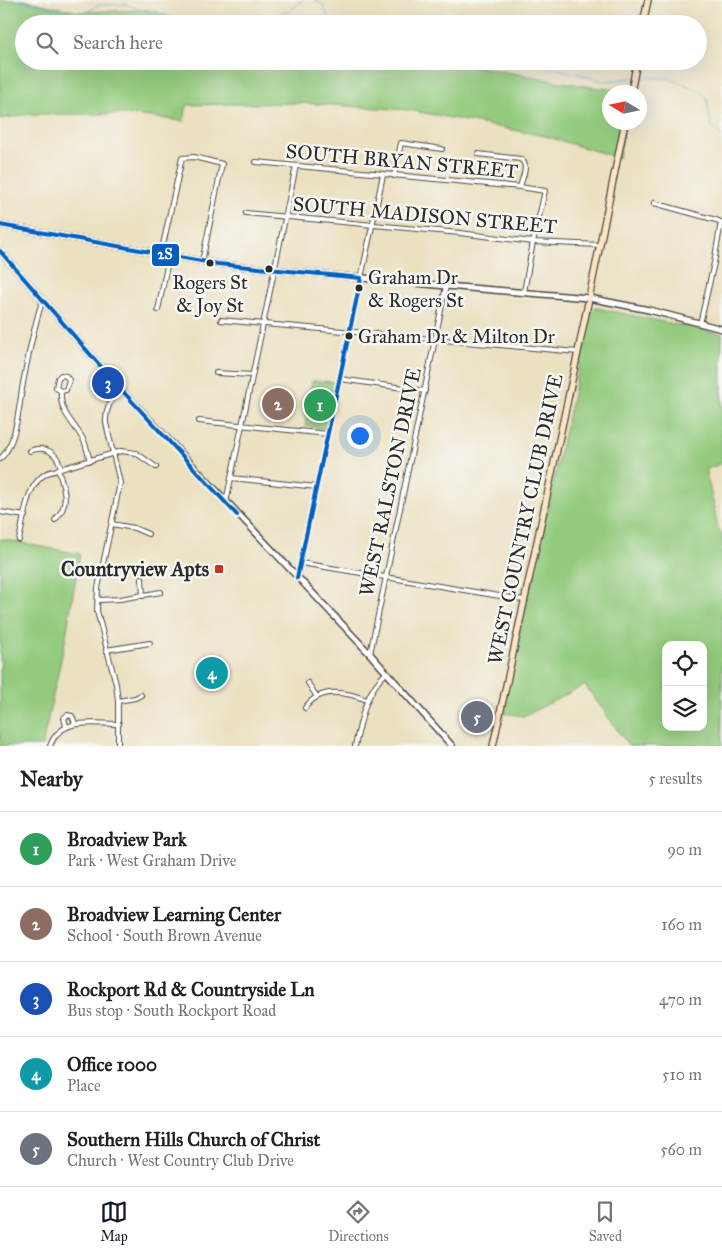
<!DOCTYPE html>
<meta charset="utf-8">
<style>
:root{--surface:#fff;--page:#f2f2f2;--text:#202124;--muted:#757577;--line:#e0e0e0;--accent:#111827}
body{margin:0;font-family:"IM FELL Great Primer",serif;background:var(--page);color:var(--text)}
.controls{position:absolute;right:15px;bottom:15px;display:grid;overflow:hidden;border-radius:10px;box-shadow:0 5px 20px #0002}
.controls button{width:45px;height:45px;display:grid;place-items:center;padding:0;border:0;border-bottom:1px solid var(--line);background:var(--surface);color:var(--text);font:25px sans-serif}
.compass{position:absolute;left:602px;top:85px;width:45px;height:45px;border-radius:50%;background:var(--surface);box-shadow:0 5px 20px #0002;rotate:280deg}
.you{position:absolute;left:359px;top:435px;width:18px;height:18px;margin:-12px;border:4px solid #fff;border-radius:50%;background:#1a73e8;box-shadow:0 0 0 8px #1a73e833}
.badge{display:grid;place-items:center;width:32px;height:32px;border-radius:50%;background:var(--accent);color:#fff;font-size:16px;font-weight:700}
.pin{position:absolute;translate:-50% -50%;border:2px solid #fff;box-shadow:0 1px 5px #0006}
.list{margin:0;padding:0;list-style:none}
h2{display:flex;justify-content:space-between;align-items:center;height:65px;margin:0;padding:0 20px;font-size:21px}
h2 small{font-size:16px;font-weight:400;color:var(--muted)}
.list li{display:grid;grid-template-columns:32px 1fr auto;gap:15px;align-items:center;box-sizing:border-box;height:75px;padding:0 20px;border-top:1px solid var(--line)}
.list b{display:block;font-size:19px;white-space:nowrap}
.list p{margin:0;font-size:16px;white-space:nowrap;color:var(--muted)}
.list em{font-size:16px;font-style:normal;color:var(--muted)}
.icon{flex:none;width:28px;height:28px;fill:none;stroke:currentColor;stroke-width:2;stroke-linecap:round;stroke-linejoin:round}
.map{position:relative;flex:none;width:722px;height:746px;overflow:hidden}
.search{position:absolute;background:var(--surface);box-shadow:0 5px 20px #0002;left:15px;right:15px;top:15px;height:55px;display:flex;align-items:center;gap:12px;box-sizing:border-box;padding:0 18px;border-radius:28px;color:var(--muted);font-size:19px}
.sheet{height:440px;background:var(--surface)}
nav{display:flex;justify-content:space-around;align-items:center;box-sizing:border-box;height:70px;border-top:1px solid var(--line);background:var(--surface);font-size:14px;color:var(--muted)}
nav a{display:grid;justify-items:center;gap:2px}
nav .on{color:var(--accent)}
.map>svg:first-child{display:block}
.green{fill:#93ca7d;stroke:#5f7a54;fill-rule:evenodd}
.lines{fill:none;stroke-linecap:round;stroke-linejoin:round}
.stream{stroke:#4cb1cb;stroke-width:1}
.minor-casing{stroke:#484641;stroke-width:6}
.tertiary-casing{stroke:#484641;stroke-width:8}
.secondary-casing{stroke:#484641;stroke-width:8}
.minor{stroke:#fff;stroke-width:4}
.tertiary{stroke:#fff;stroke-width:5}
.secondary{stroke:#fee5c5;stroke-width:5.5}
.bus-1-casing{stroke:#f6f6f2;stroke-width:8}
.bus-1{stroke:#035ebf;stroke-width:4}
.bus-dot{fill:#2b2b2b;stroke:#f6f6f2;stroke-width:2}
.poi-dot{fill:#c8321e;stroke:#f6f6f2;stroke-width:2}
.labels{text-anchor:middle;dominant-baseline:central;stroke-width:5;stroke-linejoin:round;paint-order:stroke}
.bus-label{font-size:19px;fill:#2b2b2b;stroke:#f6f6f2;text-anchor:start}
.street-label{font-size:20px;fill:#2b2b2b;stroke:#f6f6f2}
.poi-label{font-size:20px;font-weight:bold;fill:#2b2b2b;stroke:#f6f6f2;text-anchor:end}
.line-badge{stroke:#f6f6f2;stroke-width:2}
.badge-label{font-size:14px;text-anchor:middle;font-weight:bold;fill:#fff}
</style>
<div class="map">
<svg width="722" height="746" viewBox="0 0 722 746">
<rect width="100%" height="100%" fill="#f6f6f2"/>
<filter id="ink" filterUnits="userSpaceOnUse"><feTurbulence type="fractalNoise" baseFrequency=".02" numOctaves="2"/><feDisplacementMap in="SourceGraphic" scale="10" xChannelSelector="R" yChannelSelector="G"/><feConvolveMatrix kernelMatrix="1 2 1 2 8 2 1 2 1" color-interpolation-filters="sRGB"/></filter>
<filter id="wash" filterUnits="userSpaceOnUse"><feTurbulence type="fractalNoise" baseFrequency=".0096" numOctaves="4" result="noise"/><feDisplacementMap in="SourceGraphic" scale="20" xChannelSelector="R" yChannelSelector="G"/><feGaussianBlur stdDeviation="1.12" result="paint"/><feColorMatrix in="noise" values="0 0 0 0 0 0 0 0 0 0 0 0 0 0 0 0 0 1.4 0 .05"/><feComposite in="paint" operator="in"/></filter>
<g filter="url(#wash)">
<rect width="100%" height="100%" fill="#ebe0c0"/>
<!-- green -->
<g class="green">
<path d="M0,0h23l55,12 71,-2 44,14h-169v37h422l139,25 45,5 -20,1v30l15,1 -6,35 -74,-22 -136,-26 -108,-7 -114,2 -3,16 -59,-7h-95l-30,5z"/>
<path d="M596,308l126,26v129l-15,6v8l5,20 6,32 4,5v212h-93l-44,-61 -61,31 -22,-3 89,-400zM666,645h37v82h-37z"/>
<path d="M312,381l25,1 -11,47 -21,-3z"/>
<path d="M0,539l80,15 -15,87 -23,105h-42z"/>
</g>
<g class="lines">
<!-- stream -->
<g class="stream">
<path d="M16,0l40,9 20,8 7,-1 7,-6 9,-5 26,-1 26,10 20,3 7,7"/>
<path d="M315,0l9,6 6,18"/>
<path d="M276,24l6,-12h8l9,-10 4,-2"/>
<path d="M528,61l76,20 28,-3"/>
<path d="M636,77l32,1 32,13 7,8 4,26 11,12"/>
</g>
</g>
</g>
<g filter="url(#ink)">
<g class="lines">
<!-- minor casing -->
<g class="minor-casing">
<g id="minor">
<path d="M478,154l42,5c10,5 2,19 0,28"/>
<path d="M256,162l264,25 25,4 -12,51 -9,50"/>
<path d="M394,176l7,-33 41,6"/>
<path d="M654,203l62,17 5,2 -7,41 -14,61"/>
<path d="M246,213l214,20 73,9 67,3"/>
<path d="M161,254l21,-96 12,-1 28,7 -20,98"/>
<path d="M158,310l11,-54"/>
<path d="M221,320l357,32"/>
<path d="M216,373l36,2"/>
<path d="M340,379l85,12"/>
<path d="M61,391l-5,-3 2,-10 3,-3 5,1 3,4 -3,10 -5,1c-2,23 14,32 23,50 3,6 4,14 6,20"/>
<path d="M199,421l129,13"/>
<path d="M30,451c15,-6 27,1 31,17"/>
<path d="M0,459c18,-16 19,-58 24,-81 5,-26 10,-53 19,-79"/>
<path d="M231,478l86,9"/>
<path d="M226,502l70,-336"/>
<path d="M0,512l25,4"/>
<path d="M55,520c16,-17 9,-31 3,-51"/>
<path d="M112,524l22,4 14,6"/>
<path d="M19,540c6,-23 6,-55 28,-67l74,-22 15,2 20,14"/>
<path d="M301,563l223,37"/>
<path d="M142,578l1,18"/>
<path d="M297,578l86,-403"/>
<path d="M98,600l22,-1 41,-7"/>
<path d="M106,650l44,-7"/>
<path d="M370,654l76,-368"/>
<path d="M308,683l9,14"/>
<path d="M118,701l17,-3 6,-3"/>
<path d="M305,708c15,-22 41,-16 62,-8"/>
<path d="M66,726l-2,-8 3,-3 5,1 3,7"/>
<path d="M50,746c11,-30 43,-22 69,-22"/>
<path d="M118,746v-45l-2,-17 -19,-73 1,-23 22,-105 -14,-60c-1,-15 6,-24 14,-36"/>
<path d="M355,746c7,-28 9,-52 31,-73"/>
</g>
</g>
<!-- tertiary casing -->
<g class="tertiary-casing">
<g id="tertiary">
<path d="M0,225l218,39 228,22 143,12 60,12 73,19"/>
<path d="M0,251l117,134 253,269 82,92"/>
</g>
</g>
<!-- secondary casing -->
<g class="secondary-casing">
<g id="secondary">
<path d="M643,24l5,-24"/>
<path d="M631,92l6,-31"/>
<path d="M493,746l85,-394 47,-230"/>
</g>
</g>
<!-- minor -->
<use href="#minor" class="minor"/>
<!-- tertiary -->
<use href="#tertiary" class="tertiary"/>
<!-- secondary -->
<use href="#secondary" class="secondary"/>
<!-- bus-1 casing -->
<g class="bus-1-casing">
<g id="bus-1">
<path d="M0,225l218,39 143,14 -64,300"/>
<path d="M0,251l117,134 120,130"/>
</g>
</g>
<!-- bus-1 -->
<use href="#bus-1" class="bus-1"/>
</g>
</g>
<!-- markers -->
<g class="bus-dot">
<circle cx="210" cy="263" r="4.5"/>
<circle cx="269" cy="269" r="4.5"/>
<circle cx="359" cy="288" r="4.5"/>
<circle cx="349" cy="336" r="4.5"/>
</g>
<rect class="poi-dot" x="214" y="564" width="10" height="10" rx="2.5"/>
<g class="labels">
<!-- bus labels -->
<g class="bus-label">
<text x="368" y="277">Graham Dr<tspan x="368" dy="23">&amp; Rogers St</tspan></text>
<text x="210" y="282" text-anchor="middle">Rogers St<tspan x="210" dy="23">&amp; Joy St</tspan></text>
<text x="358" y="336">Graham Dr &amp; Milton Dr</text>
</g>
<!-- street labels -->
<g class="street-label">
<text transform="translate(402 161) rotate(5)">SOUTH BRYAN STREET</text>
<text transform="translate(425 215) rotate(5)">SOUTH MADISON STREET</text>
<text transform="translate(390 482) rotate(-78)">WEST RALSTON DRIVE</text>
<text transform="translate(525 519) rotate(-78)">WEST COUNTRY CLUB DRIVE</text>
</g>
<!-- poi labels -->
<g class="poi-label">
<text x="209" y="569">Countryview Apts</text>
</g>
</g>
<rect class="line-badge" x="151" y="243" width="29" height="24" rx="5" fill="#035ebf"/>
<g class="badge-label">
<text x="165" y="259">2S</text>
</g>
</svg>
<div class="controls">
<button><svg class="icon" aria-label="locate" viewBox="0 0 24 24"><circle cx="12" cy="12" r="6"/><path d="M12 2v4M12 18v4M2 12h4M18 12h4"/></svg></button>
<button><svg class="icon" aria-label="layers" viewBox="0 0 24 24"><path d="M12 4l9 5-9 5-9-5zM3 14l9 5 9-5"/></svg></button>
</div>
<svg class="compass" viewBox="-18 -18 36 36"><path d="M0-13l5 13h-10z" fill="#e53935"/><path d="M0 13l5-13h-10z" fill="#757577"/></svg>
<div class="you"></div>
<div class="pin badge" style="left:320px;top:405px;background:#2e9e5b">1</div>
<div class="pin badge" style="left:278px;top:404px;background:#8d6e63">2</div>
<div class="pin badge" style="left:108px;top:383px;background:#1a4fb4">3</div>
<div class="pin badge" style="left:212px;top:673px;background:#0f9aa8">4</div>
<div class="pin badge" style="left:477px;top:717px;background:#6b7280">5</div>
<div class="search"><svg class="icon" aria-label="search" viewBox="0 0 24 24"><circle cx="10" cy="10" r="6"/><path d="M15 15l6 6"/></svg>Search here</div>
</div>
<section class="sheet">
<h2>Nearby<small>5 results</small></h2>
<ul class="list">
<li><span class="badge" style="background:#2e9e5b">1</span><div><b>Broadview Park</b><p>Park · West Graham Drive</p></div><em>90 m</em></li>
<li><span class="badge" style="background:#8d6e63">2</span><div><b>Broadview Learning Center</b><p>School · South Brown Avenue</p></div><em>160 m</em></li>
<li><span class="badge" style="background:#1a4fb4">3</span><div><b>Rockport Rd &amp; Countryside Ln</b><p>Bus stop · South Rockport Road</p></div><em>470 m</em></li>
<li><span class="badge" style="background:#0f9aa8">4</span><div><b>Office 1000</b><p>Place</p></div><em>510 m</em></li>
<li><span class="badge" style="background:#6b7280">5</span><div><b>Southern Hills Church of Christ</b><p>Church · West Country Club Drive</p></div><em>560 m</em></li>
</ul>
</section>
<nav>
<a class="on"><svg class="icon" aria-label="map" viewBox="0 0 24 24"><path d="M3 6l6-2 6 2 6-2v14l-6 2-6-2-6 2zM9 4v14M15 6v14"/></svg>Map</a>
<a><svg class="icon" aria-label="directions" viewBox="0 0 24 24"><path d="M12 3l9 9-9 9-9-9zM9 14v-3h6M13 9l2 2-2 2"/></svg>Directions</a>
<a><svg class="icon" aria-label="saved" viewBox="0 0 24 24"><path d="M7 4h10v16l-5-4-5 4z"/></svg>Saved</a>
</nav>
